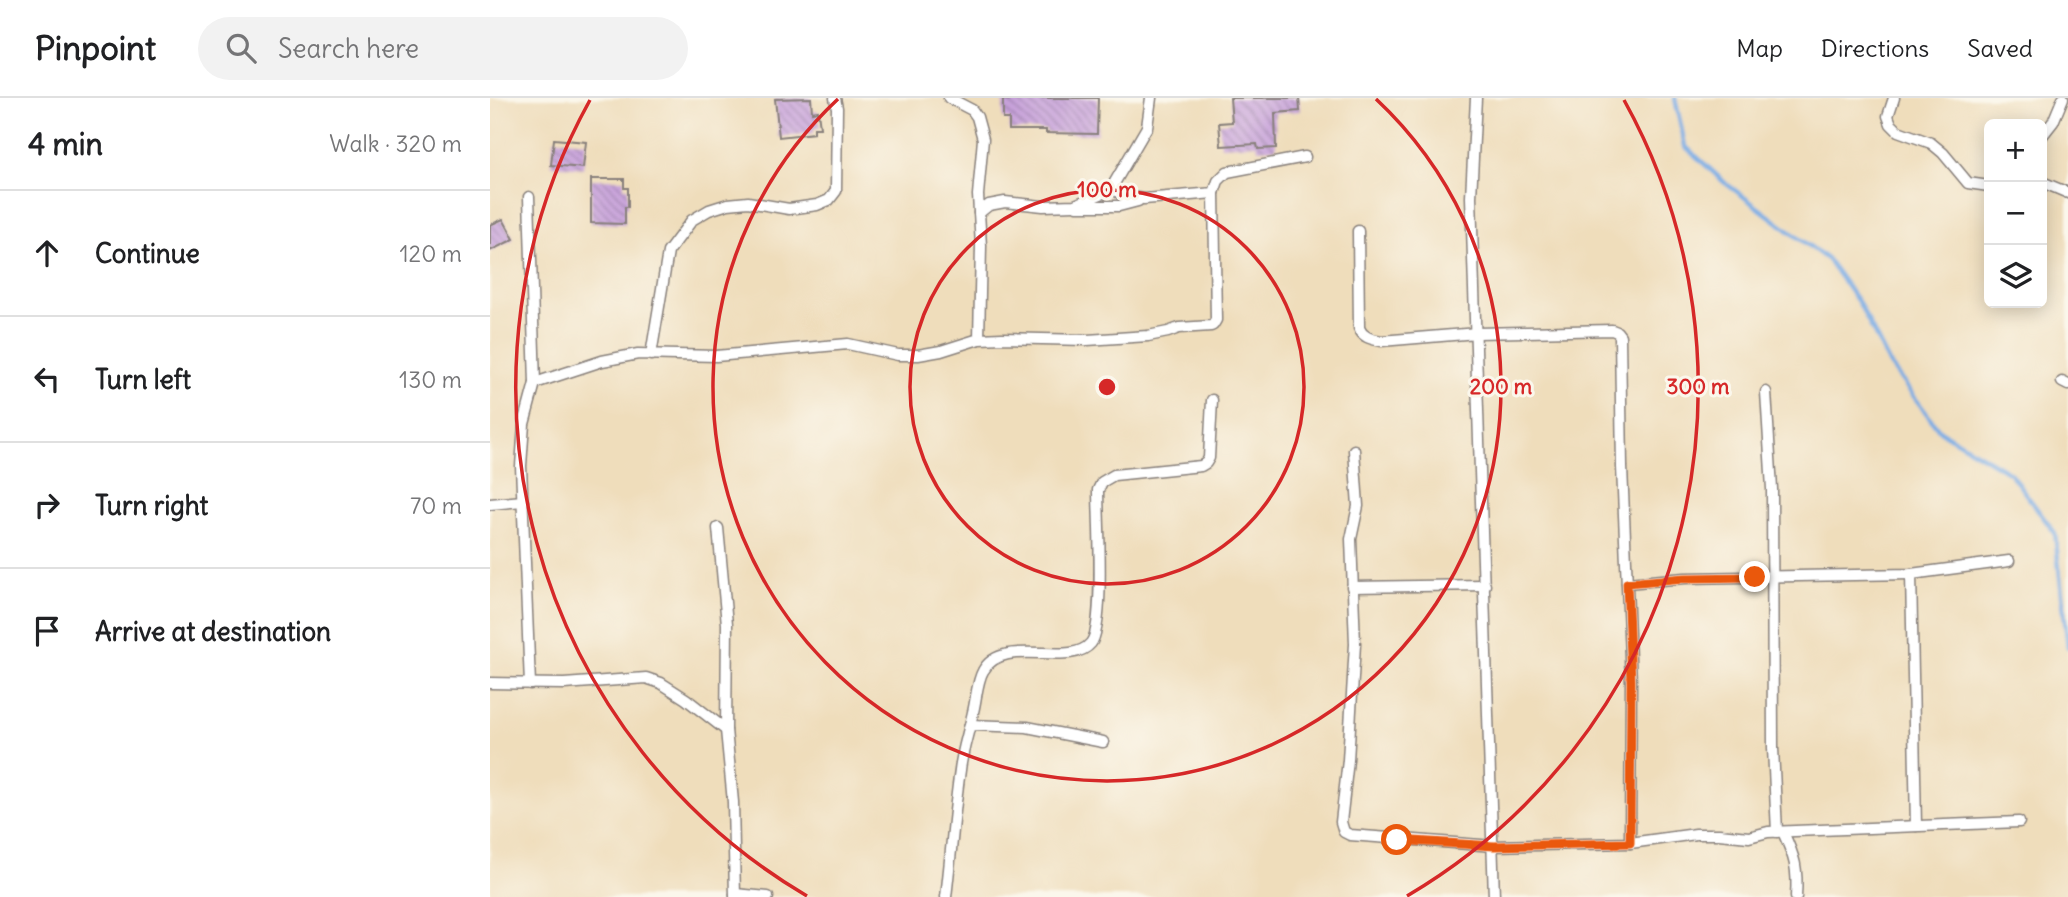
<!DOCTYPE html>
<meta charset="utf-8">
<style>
:root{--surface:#fff;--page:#f2f2f2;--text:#202124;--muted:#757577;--line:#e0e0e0}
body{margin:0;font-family:Delius,sans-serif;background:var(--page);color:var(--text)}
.controls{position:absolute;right:21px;top:21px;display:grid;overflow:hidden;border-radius:10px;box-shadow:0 4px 18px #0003}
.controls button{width:63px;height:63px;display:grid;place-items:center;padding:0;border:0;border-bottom:2px solid var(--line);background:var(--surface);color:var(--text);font:35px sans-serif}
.stop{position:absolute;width:21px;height:21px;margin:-16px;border:5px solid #ea580c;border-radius:50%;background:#fff}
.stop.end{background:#ea580c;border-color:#fff;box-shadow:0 2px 7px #0008}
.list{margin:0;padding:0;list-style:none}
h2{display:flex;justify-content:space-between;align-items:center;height:91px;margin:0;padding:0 28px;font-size:30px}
h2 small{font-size:23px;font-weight:400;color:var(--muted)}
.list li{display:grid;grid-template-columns:46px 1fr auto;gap:21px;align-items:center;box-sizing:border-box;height:126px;padding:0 28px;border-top:2px solid var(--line)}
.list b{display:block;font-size:26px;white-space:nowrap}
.list em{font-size:23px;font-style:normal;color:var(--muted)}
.icon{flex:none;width:38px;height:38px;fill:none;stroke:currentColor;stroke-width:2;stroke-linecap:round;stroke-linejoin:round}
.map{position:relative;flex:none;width:1578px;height:799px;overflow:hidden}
header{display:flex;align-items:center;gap:42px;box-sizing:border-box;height:98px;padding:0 35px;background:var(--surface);border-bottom:2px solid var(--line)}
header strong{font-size:33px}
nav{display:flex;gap:38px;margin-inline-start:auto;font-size:24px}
.search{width:490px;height:63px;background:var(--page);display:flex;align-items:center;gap:18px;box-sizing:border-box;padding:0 24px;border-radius:38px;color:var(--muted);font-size:26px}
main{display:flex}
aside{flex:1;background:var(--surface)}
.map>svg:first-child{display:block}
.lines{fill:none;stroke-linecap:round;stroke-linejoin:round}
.stream{stroke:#77aae4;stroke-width:4.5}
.building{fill:url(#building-back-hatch)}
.minor-casing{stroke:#88807b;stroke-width:13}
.minor{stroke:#fff;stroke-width:10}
.route{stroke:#ea580c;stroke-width:9}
.ring{fill:none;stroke:#d62828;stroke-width:3.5}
.centre{fill:#d62828;stroke:#fbf7ec;stroke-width:3.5}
.ring-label{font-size:21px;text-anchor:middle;font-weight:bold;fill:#d62828;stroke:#fbf7ec;stroke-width:6;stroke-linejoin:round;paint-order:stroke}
</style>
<header>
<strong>Pinpoint</strong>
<div class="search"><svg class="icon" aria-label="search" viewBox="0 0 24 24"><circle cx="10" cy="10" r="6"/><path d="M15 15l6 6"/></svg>Search here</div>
<nav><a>Map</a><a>Directions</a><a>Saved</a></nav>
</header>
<main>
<aside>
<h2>4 min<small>Walk · 320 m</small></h2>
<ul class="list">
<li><svg class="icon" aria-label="ahead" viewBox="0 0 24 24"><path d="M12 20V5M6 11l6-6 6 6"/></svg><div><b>Continue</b></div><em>120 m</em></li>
<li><svg class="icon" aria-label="left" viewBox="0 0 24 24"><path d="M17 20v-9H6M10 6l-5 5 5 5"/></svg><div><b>Turn left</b></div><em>130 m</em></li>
<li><svg class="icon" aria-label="right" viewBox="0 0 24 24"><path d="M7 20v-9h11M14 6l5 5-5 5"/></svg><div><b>Turn right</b></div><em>70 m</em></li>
<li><svg class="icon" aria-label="arrive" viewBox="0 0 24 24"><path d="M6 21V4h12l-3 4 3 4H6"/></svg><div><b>Arrive at destination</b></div></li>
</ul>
</aside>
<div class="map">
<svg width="1578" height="799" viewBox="0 0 1578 799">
<defs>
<pattern id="building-back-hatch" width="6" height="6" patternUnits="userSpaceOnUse" patternTransform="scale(1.75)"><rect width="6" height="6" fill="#c7a1da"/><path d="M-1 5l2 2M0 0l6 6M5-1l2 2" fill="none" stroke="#a183b2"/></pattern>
</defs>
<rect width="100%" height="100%" fill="#fbf7ec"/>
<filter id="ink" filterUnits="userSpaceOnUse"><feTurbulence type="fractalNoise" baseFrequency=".0143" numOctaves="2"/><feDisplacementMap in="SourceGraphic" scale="14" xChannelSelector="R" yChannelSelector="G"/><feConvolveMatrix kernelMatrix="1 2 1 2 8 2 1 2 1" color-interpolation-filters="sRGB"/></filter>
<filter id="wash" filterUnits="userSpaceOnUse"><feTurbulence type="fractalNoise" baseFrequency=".00686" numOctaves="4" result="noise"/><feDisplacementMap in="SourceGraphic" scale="28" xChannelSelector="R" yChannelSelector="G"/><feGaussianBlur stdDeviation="1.57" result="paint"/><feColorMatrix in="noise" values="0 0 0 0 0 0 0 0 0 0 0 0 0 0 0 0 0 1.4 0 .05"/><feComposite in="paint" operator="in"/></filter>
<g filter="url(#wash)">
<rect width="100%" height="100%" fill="#efddbb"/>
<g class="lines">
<!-- stream -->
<path class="stream" d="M1185,0l10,48 39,36 104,78 31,43 31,62 50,66 70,42 45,60 13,114"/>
</g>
<g id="blocks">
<!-- building -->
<g class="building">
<path d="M321,0l1,14 6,-1 2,17h-6v5l-35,4 -4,-38z"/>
<path d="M519,0h89l-1,36 -51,-1v-3h-37v-11h-6v-19h6z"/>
<path d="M740,0h69l1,13 -25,2 1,35 -18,1 -1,-5 -36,2 -2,-23 13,-1z"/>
<path d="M64,41l32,3 -3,26 -32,-3z"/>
<path d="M101,81h33v9h4v19h-3v17l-34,-1z"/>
<path d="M13,121l11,20 -24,12v-26z"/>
</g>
</g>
</g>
<g filter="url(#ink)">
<use href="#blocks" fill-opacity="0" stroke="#88807b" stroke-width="2"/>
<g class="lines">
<!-- minor casing -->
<g class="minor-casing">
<g id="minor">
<path d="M459,0l23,12 5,7 6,22 -5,56 3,51 -2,93"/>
<path d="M986,0l-5,99 23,700"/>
<path d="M1404,0l-6,18 3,8 7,7 33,12 12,10 25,30 21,3"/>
<path d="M1552,38l11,-14 10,-24"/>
<path d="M1552,84l26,11"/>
<path d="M622,89l11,9 21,3 70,-6 4,-12 9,-9 78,-15"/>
<path d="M39,99l6,186"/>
<path d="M587,108h42l19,-5"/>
<path d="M489,115l10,-8 16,-3 38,4 32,-1 33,-14 4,-4 35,-60 4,-29"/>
<path d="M868,133l1,97c4,10 13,11 22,13l96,-8 135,-3 5,2 3,4 2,131 9,215 -1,161"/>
<path d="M161,257l17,-103 24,-32 17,-10 19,-6 20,-2 41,7 28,-4 12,-5 7,-9 1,-83 -2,-10"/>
<path d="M1572,284l6,3"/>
<path d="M1276,294l6,97 1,259 4,84"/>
<path d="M864,352l4,56 -7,33 4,105 -7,116 -7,62 3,10 6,3 144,11 136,-3 66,-9h23l30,3 19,-5 251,-10"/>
<path d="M0,406l33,-3"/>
<path d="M228,430l9,96 -1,106 7,72 2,95"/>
<path d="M1421,476l5,252"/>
<path d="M1137,485l58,-5 226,-4 98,-13"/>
<path d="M862,489l133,-2"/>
<path d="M0,585l74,1 82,-6 15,5 25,16 40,31"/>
<path d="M40,586l-9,-218 3,-42 11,-41 67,-22 36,-7 78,2 132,-12 50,11h20l23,-4 38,-12 23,-1 85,2 61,-4 20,-4 11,-4 32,-2 2,-1 3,-5 -2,-127"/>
<path d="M480,627l57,2 76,15"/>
<path d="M1293,734c12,26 15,36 13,65"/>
<path d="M245,796l33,3"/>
<path d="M456,799c5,-42 8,-85 14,-127 2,-19 9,-39 13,-58 3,-11 4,-31 10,-41 20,-37 87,-2 108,-28 14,-17 7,-126 7,-153l4,-8 12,-7 87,-9 5,-3 3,-5 3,-58"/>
</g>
</g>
<!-- minor -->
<use href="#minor" class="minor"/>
</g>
</g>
<g class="lines" filter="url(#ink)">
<!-- route -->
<path class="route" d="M907,742l97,6 136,-3 1,-161 -4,-99 58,-5 70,-1"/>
</g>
<!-- distance rings -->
<g class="ring">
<circle cx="617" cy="289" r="197"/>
<path d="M886 1A394 394 0 1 1 348 1"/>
<path d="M317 798A591 591 0 0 1 100 2M1134 2A591 591 0 0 1 917 798"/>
</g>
<circle cx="617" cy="289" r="10" class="centre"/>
<g class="ring-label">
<text x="617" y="99">100 m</text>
<text x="1011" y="296">200 m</text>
<text x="1208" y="296">300 m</text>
</g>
</svg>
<div class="controls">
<button>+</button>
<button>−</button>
<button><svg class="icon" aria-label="layers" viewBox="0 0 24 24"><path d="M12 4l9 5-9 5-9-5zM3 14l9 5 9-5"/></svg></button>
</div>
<div class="stop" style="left:907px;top:742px"></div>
<div class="stop end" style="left:1265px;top:479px"></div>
</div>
</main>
